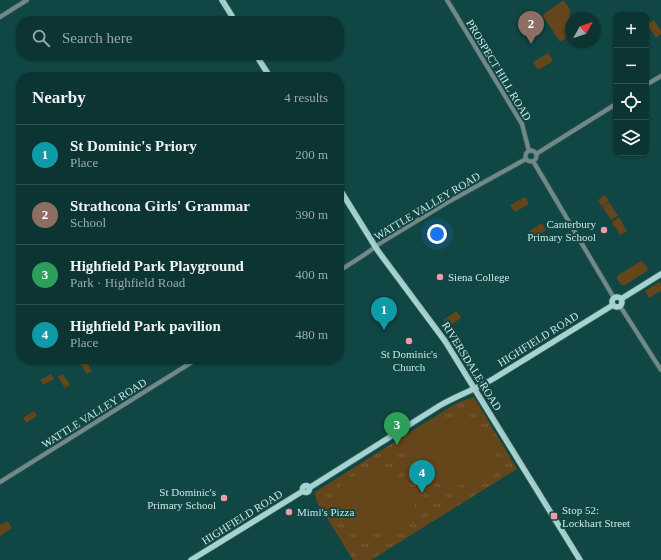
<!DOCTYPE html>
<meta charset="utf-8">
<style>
:root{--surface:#0c3433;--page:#153c3b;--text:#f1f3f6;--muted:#9aaaac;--line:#2c4f4e;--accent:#bca0f2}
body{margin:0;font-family:"Times New Roman",serif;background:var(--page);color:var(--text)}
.controls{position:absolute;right:12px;top:12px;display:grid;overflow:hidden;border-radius:8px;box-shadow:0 1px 3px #0004}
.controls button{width:36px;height:36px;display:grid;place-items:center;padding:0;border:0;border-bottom:1px solid var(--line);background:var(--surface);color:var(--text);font:20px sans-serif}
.compass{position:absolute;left:565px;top:12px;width:36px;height:36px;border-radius:50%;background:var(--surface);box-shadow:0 1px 3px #0004;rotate:50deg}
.you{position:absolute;left:437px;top:234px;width:14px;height:14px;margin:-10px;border:3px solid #fff;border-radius:50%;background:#1a73e8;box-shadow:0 0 0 6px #1a73e833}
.badge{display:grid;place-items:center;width:26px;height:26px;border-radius:50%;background:var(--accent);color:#fff;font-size:13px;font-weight:700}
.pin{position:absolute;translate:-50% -33px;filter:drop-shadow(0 1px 2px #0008)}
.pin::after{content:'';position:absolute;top:21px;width:14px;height:12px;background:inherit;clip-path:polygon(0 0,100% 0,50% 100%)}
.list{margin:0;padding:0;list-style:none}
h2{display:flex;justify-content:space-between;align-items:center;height:52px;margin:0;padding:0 16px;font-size:17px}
h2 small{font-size:13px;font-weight:400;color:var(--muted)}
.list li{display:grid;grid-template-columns:26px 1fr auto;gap:12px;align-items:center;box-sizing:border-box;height:60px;padding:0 16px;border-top:1px solid var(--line)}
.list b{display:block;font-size:15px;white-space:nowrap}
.list p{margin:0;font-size:13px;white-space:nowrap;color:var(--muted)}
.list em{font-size:13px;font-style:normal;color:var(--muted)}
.icon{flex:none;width:22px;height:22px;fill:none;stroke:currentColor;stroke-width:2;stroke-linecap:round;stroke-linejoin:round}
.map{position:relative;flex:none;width:661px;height:560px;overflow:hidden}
.search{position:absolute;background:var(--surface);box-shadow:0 1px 3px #0004;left:16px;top:16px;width:328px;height:44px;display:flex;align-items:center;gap:10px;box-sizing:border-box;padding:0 14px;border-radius:16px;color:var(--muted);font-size:15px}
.panel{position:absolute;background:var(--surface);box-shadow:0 1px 3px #0004;left:16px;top:72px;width:328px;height:292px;border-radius:16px}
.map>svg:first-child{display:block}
.park{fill:url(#park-tufts)}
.garden{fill:#65451a}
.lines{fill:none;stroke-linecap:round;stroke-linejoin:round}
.minor-casing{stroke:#326361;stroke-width:5.5}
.major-casing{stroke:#326361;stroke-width:7}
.minor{stroke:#738887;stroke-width:4}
.major{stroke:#a6d2cf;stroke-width:5.5}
.tram{stroke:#a0c0be;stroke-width:1}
.poi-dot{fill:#f49aa7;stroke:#104644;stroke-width:1.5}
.labels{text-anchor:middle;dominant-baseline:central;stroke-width:4;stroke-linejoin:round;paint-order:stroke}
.street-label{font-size:11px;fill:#cce6e4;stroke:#104644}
.poi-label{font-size:11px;fill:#cce6e4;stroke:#104644;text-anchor:start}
</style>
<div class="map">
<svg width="661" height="560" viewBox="0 0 661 560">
<defs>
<pattern id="park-tufts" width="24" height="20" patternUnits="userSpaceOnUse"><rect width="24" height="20" fill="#65451a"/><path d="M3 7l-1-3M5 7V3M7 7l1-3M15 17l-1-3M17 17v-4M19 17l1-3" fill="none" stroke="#7a603b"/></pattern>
</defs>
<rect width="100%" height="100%" fill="#104644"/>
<!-- park -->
<path class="park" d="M474,397l43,72 -146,91h-18l-37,-60 -1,-8 132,-83 12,-7z"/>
<!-- garden -->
<g class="garden">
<path d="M562,1h2l6,8 -1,15 2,2v9l-11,7 -17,-26 1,-2z"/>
<path d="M654,20l7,11v3l-5,4 -9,-14z"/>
<path d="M548,53l5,8 -15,9 -5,-8z"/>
<path d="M605,195l4,6 -8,5 -3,-6z"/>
<path d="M525,197l4,7 -14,8 -5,-7z"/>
<path d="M609,202l9,14 -7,4 -9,-14z"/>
<path d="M619,217l8,14 -7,4 -8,-13z"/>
<path d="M542,223l4,7 -14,9 -4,-7z"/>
<path d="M641,261l2,1 5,7 -1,2 -22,14h-4l-4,-7v-2z"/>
<path d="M659,282l2,2v7l-12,7 -4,-7z"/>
<path d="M457,311l4,7 -13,9 -5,-7z"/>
<path d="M85,360l7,11 -5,3 -7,-11z"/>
<path d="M51,374l3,5 -11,6 -3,-5z"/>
<path d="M63,374l7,11 -5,3 -7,-11z"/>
<path d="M34,411l3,5 -11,7 -3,-5z"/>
<path d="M444,422c8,0 16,0 24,2 27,9 43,43 11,57 -9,4 -21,5 -31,3 -19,-4 -53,-25 -33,-47 7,-8 17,-13 29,-15z"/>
<path d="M371,472c8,2 14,3 21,6 13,7 29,24 19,39 -4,6 -8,11 -15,14 -47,16 -94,-51 -25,-59z"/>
<path d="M7,521l5,7 -12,8v-11z"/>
</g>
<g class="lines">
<!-- minor casing -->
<g class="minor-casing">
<g id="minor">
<path d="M447,0l75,124 7,27"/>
<path d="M0,17l27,-17"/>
<path d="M646,85l15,-9"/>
<circle cx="531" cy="156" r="5.5"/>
<path d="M536,154l80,-50"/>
<path d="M533,161l81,137"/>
<path d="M339,271l25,-16 18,-13 66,-40 78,-43"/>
<path d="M620,306l41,64"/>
<path d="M0,482l197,-123"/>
</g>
</g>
<!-- major casing -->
<g class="major-casing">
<g id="major">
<path d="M222,0l13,21"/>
<path d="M256,55l14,22"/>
<path d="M339,188l39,63 67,90 135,219"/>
<circle cx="617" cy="302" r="5"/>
<path d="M621,299l40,-25"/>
<circle cx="306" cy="489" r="3.5"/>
<path d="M309,488l130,-82c17,-10 37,-17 54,-27l120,-74"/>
<path d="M191,560l112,-69"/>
</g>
</g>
<!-- minor -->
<use href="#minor" class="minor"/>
<!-- major -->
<use href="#major" class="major"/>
<!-- tram -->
<g class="tram">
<path d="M221,0l13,21"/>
<path d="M257,55l14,22"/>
<path d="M339,187l41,65 66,88 135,220"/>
</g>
</g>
<!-- markers -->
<g class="poi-dot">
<circle cx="604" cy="230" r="4"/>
<circle cx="440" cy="277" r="4"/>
<circle cx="409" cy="341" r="4"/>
<circle cx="224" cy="498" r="4"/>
<circle cx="289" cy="512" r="4"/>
<rect x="550" y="512" width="8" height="8" rx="2"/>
</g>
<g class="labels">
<!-- street labels -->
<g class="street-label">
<text transform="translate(499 70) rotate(59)">PROSPECT HILL ROAD</text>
<text transform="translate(427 206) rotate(-31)">WATTLE VALLEY ROAD</text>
<text transform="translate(538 339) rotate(-32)">HIGHFIELD ROAD</text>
<text transform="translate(472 366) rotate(58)">RIVERSDALE ROAD</text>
<text transform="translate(94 413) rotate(-32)">WATTLE VALLEY ROAD</text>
<text transform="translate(242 517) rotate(-32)">HIGHFIELD ROAD</text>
</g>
<!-- poi labels -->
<g class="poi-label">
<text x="596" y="224" text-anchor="end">Canterbury<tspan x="596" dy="13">Primary School</tspan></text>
<text x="448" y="277">Siena College</text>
<text x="409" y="354" text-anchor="middle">St Dominic's<tspan x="409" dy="13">Church</tspan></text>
<text x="216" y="492" text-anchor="end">St Dominic's<tspan x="216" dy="13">Primary School</tspan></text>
<text x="562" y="510">Stop 52:<tspan x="562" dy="13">Lockhart Street</tspan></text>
<text x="297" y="512">Mimi's Pizza</text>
</g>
</g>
</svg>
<div class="controls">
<button>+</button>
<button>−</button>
<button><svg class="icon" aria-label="locate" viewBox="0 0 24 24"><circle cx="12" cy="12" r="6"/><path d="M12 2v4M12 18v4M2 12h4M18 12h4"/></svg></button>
<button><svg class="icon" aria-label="layers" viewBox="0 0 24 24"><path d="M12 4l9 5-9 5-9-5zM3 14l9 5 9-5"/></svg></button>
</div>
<svg class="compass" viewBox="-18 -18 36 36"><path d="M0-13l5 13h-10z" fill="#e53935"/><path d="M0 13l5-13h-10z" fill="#9aaaac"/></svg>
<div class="you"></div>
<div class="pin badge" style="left:384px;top:330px;background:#0f9aa8">1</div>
<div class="pin badge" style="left:531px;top:44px;background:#8d6e63">2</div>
<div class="pin badge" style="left:397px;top:445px;background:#2e9e5b">3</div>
<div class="pin badge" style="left:422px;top:493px;background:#0f9aa8">4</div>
<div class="search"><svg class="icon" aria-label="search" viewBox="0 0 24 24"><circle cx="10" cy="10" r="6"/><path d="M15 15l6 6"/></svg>Search here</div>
<section class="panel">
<h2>Nearby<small>4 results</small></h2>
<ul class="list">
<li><span class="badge" style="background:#0f9aa8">1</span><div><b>St Dominic's Priory</b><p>Place</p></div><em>200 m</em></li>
<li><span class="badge" style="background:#8d6e63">2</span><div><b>Strathcona Girls' Grammar</b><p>School</p></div><em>390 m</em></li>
<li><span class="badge" style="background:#2e9e5b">3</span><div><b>Highfield Park Playground</b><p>Park · Highfield Road</p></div><em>400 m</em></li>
<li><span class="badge" style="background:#0f9aa8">4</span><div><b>Highfield Park pavilion</b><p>Place</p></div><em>480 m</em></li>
</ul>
</section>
</div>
